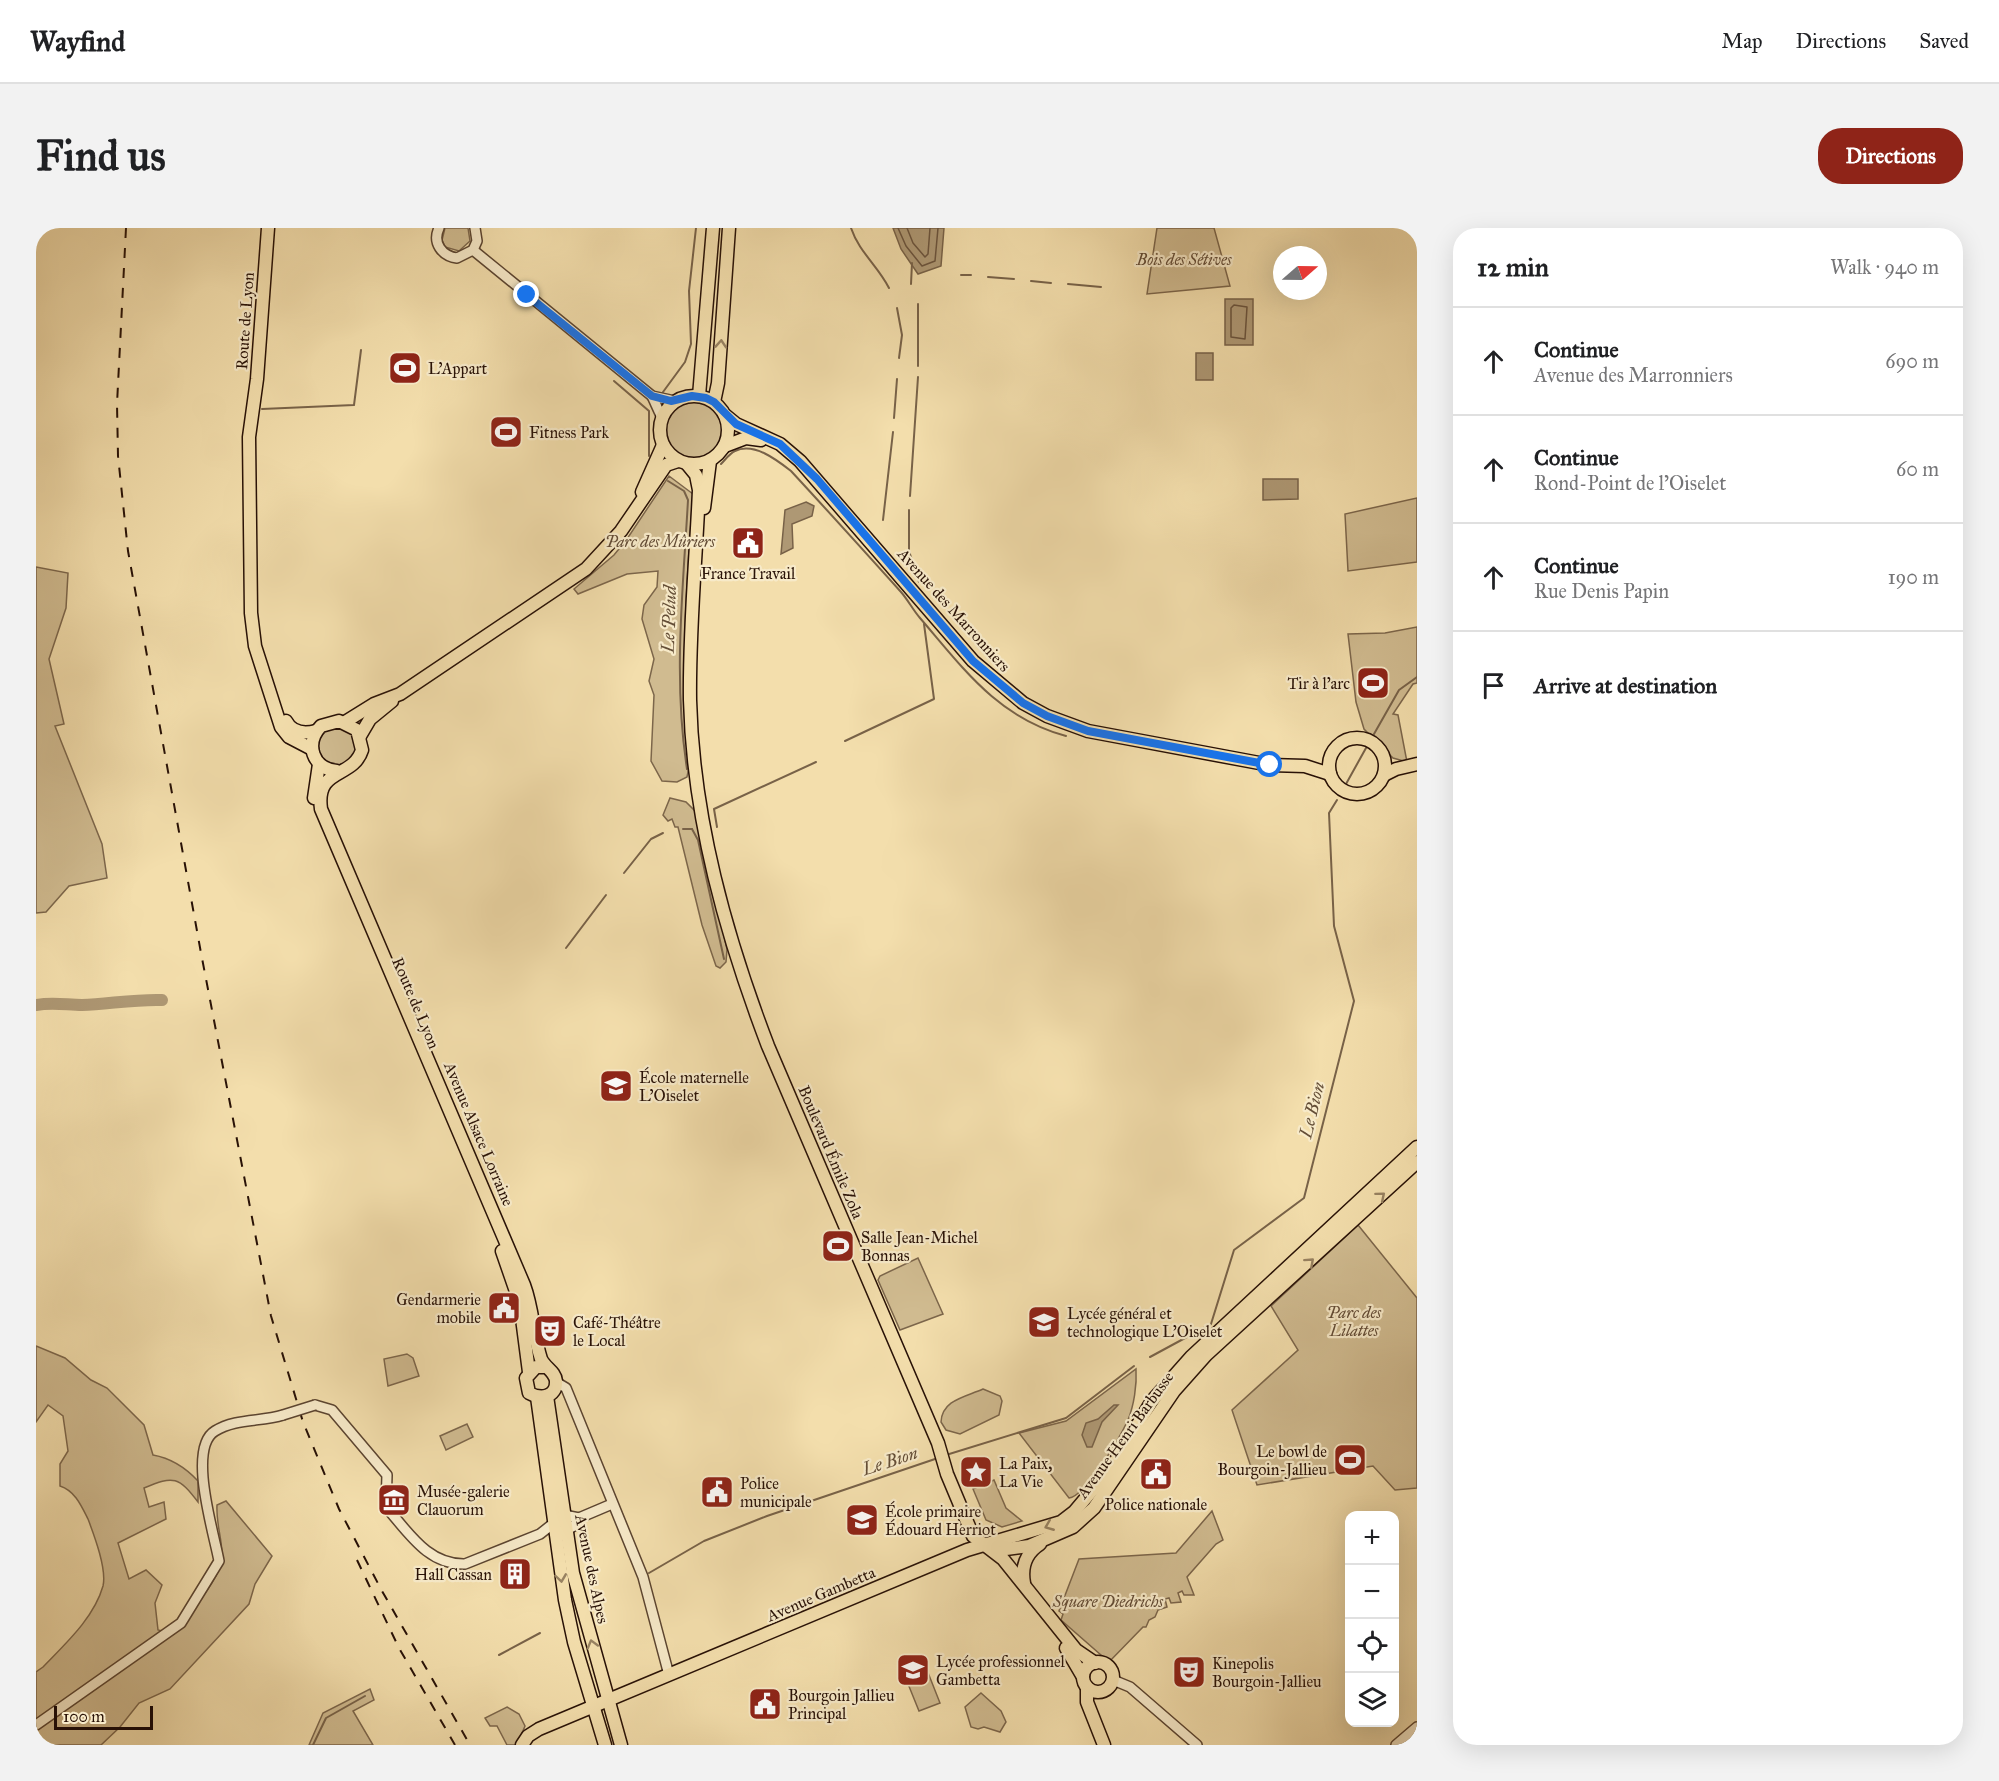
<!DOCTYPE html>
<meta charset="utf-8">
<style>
:root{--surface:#fff;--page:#f2f2f2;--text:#202124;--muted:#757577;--line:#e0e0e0;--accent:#8f2418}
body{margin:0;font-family:"IM FELL Great Primer",serif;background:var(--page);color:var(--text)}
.controls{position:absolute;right:18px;bottom:18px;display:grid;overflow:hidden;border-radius:12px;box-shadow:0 6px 24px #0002}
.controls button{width:54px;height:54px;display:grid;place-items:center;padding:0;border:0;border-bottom:2px solid var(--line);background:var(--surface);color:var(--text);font:30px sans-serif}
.compass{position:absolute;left:1237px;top:18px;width:54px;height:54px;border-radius:50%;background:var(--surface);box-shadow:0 6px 24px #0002;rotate:70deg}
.scale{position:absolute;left:18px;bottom:15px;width:99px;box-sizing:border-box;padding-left:6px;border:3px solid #281106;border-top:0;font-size:16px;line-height:21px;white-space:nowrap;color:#281106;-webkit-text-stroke:4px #f7eac9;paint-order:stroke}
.stop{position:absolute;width:18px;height:18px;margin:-14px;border:4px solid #1a73e8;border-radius:50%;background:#fff}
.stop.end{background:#1a73e8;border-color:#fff;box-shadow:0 2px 6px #0008}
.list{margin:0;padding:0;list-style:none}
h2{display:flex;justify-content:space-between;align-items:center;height:78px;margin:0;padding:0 24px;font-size:26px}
h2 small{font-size:20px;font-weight:400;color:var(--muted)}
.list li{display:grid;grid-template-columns:39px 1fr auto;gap:18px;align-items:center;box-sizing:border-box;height:108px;padding:0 24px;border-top:2px solid var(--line)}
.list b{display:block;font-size:22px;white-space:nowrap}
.list p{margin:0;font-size:20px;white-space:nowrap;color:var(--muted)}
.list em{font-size:20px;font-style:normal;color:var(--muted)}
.icon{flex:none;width:33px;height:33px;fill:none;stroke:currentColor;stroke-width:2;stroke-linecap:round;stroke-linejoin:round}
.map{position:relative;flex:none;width:1381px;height:1517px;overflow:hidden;border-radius:24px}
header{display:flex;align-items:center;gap:36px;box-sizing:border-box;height:84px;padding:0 30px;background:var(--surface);border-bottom:2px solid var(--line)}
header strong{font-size:28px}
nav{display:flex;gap:33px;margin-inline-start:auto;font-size:21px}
.intro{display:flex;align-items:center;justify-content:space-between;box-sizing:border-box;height:144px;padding:0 36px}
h1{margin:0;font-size:42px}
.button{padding:15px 27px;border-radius:24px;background:var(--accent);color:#fff;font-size:21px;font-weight:700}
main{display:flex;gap:36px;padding:0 36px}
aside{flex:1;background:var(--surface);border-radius:24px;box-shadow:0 6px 24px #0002}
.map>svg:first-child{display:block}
.green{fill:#d0bb90;stroke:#7c664b;stroke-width:1.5}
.water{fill:#ae9874;stroke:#786248;stroke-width:1.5}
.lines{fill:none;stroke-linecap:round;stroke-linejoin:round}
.shore{stroke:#6b543d;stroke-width:1.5}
.stream{stroke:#786248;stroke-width:2}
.river{stroke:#ae9874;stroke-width:12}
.minor-casing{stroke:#5b4430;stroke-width:12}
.major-casing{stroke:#281106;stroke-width:15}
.minor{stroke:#f7eac9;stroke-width:9}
.major{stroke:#f3deac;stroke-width:12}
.rail{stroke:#281106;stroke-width:2;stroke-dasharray:10 10;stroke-linecap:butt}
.minor-bridge-casing{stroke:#5b4430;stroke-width:12;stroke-linecap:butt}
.minor-bridge{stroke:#f7eac9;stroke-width:9}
.oneway{stroke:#988261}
.route{stroke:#1a73e8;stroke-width:8}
.labels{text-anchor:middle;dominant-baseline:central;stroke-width:4.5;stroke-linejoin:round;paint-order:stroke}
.park-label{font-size:16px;font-style:italic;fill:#634c36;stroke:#f7eac9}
.street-label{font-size:16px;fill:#281106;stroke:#f7eac9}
.poi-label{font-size:16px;fill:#281106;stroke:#f7eac9;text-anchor:start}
.water-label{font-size:18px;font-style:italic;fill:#644e37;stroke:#f7eac9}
</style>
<header>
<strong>Wayfind</strong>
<nav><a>Map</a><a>Directions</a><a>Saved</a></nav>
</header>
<div class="intro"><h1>Find us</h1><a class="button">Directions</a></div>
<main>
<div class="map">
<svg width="1381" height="1517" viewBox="0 0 1381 1517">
<rect width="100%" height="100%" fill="#f3deac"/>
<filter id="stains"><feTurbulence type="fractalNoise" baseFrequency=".00333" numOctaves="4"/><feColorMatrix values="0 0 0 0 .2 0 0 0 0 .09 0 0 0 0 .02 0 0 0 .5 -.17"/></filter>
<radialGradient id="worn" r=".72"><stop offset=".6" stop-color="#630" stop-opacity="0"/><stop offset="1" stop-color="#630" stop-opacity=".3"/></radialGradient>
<!-- green -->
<g class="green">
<path d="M409,0h23l2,13 -11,10 -14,-4 -3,-7z"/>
<path d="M1121,0h57l16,58 -83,8z"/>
<circle cx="658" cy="202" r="29"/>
<path d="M633,248l24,18c-7,92 -13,182 -4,273l-2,10 -10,5 -15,-1 -11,-20 3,-66 -5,-14 5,-22 -12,-40 2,-14 13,-18 1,-16 -31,3 -49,20 -4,-5 40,-34 13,-16z"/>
<path d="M1381,270v64l-69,9 -3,-57z"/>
<path d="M0,339l32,6 -2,35 -17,51 15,65 -9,2 47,118 5,34 -38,8 -23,26 -10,1z"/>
<path d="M1381,399v56l-4,1 -20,30 5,1 9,47 -14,-4 -29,-29 -8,-27 -8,-68 37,-1z"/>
<circle cx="301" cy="518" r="19"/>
<path d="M634,570l16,4 10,10 31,137 -1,13 -6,6 -4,-2 -14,-41 -24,-98h-3l-3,-8 -4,2 -5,-6z"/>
<path d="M1322,997l59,73v190l-22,2 -22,-24 -116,19 -25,-75 66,-60 -27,-44z"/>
<path d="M882,1030l25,56 -43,16 -22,-50 2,-4z"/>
<path d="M0,1118l29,12 26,22 16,8 37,37 9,30c17,3 32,12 45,26v21c-19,-25 -24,-27 -54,-14l5,19 15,-5 2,17 -48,24 11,36 17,-9 16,15 -7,18 3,27 16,4c13,-20 49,-56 48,-79 0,-17 -6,-31 -5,-50l9,-4 46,55 -17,28 -6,20 -79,85 -31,14 -19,24 -19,18h-65v-73l7,-5c22,-23 51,-49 60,-81 4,-17 -9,-51 -15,-67 -7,-14 -13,-28 -28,-33v-22l8,-13 -5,-35 -15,-11 -12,17z"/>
<path d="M371,1126l6,4 6,18 -31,10 -4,-27z"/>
<path d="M1100,1141c1,16 -2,36 -8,51 -8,17 -42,76 -59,78l-50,-65 47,-12z"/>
<path d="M947,1161l17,7 2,5 -3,14 -39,19 -14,-4 -5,-8c1,-22 24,-25 42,-33z"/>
<path d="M431,1196l6,13 -27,13 -6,-14z"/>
<path d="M958,1252l12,28 16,13 -20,6 -16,-7 -13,-31z"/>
<path d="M1176,1283l11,29 -7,4 -29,33 7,18h-10l-2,-4 -4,2 3,9 -10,1 -2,-5 -4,1 2,8 -9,3 -3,7 -6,3 -3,7h-3l-34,35 -48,-42 2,-6 -4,-3 20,-52 97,-6z"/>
<path d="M889,1437l15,38 -21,8 -15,-37z"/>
<path d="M334,1461l4,11 -21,11 20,34h-64l14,-32z"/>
<path d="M945,1465l20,18 5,11 -6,10 -16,-5 -6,2 -7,-2 -6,-20z"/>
<path d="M471,1479l12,7 6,12 -8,19h-10l-10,-19h-7l-5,-8z"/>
</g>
<!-- water -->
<g class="water">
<path d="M857,0h51l-3,38 -23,8 -17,-25z"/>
<rect x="1189" y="71" width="28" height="46"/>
<rect x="1160" y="125" width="17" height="27"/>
<path d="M1227,251h35v20l-35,1z"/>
<path d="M770,274l8,4 -2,10 -20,8 1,24 -12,6 4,-44z"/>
<path d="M1078,1177h4l-16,17 -10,25h-5l-5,-12 4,-12 12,-4z"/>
</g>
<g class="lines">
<!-- shore -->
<g class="shore">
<path d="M862,0l8,18 16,20 13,-5 3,-33"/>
<path d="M871,0l6,15 12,14 3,-3 2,-26"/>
<path d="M1198,77l13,2 -2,32 -14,-2v-29z"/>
</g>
<!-- stream -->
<g class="stream">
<path d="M815,0c8,24 27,38 38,60"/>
<path d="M925,47h10"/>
<path d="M952,49l26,2"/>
<path d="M995,53l20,2"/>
<path d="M875,56l1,-21"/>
<path d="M1032,56l33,3"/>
<path d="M882,76v62"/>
<path d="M861,80l5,27 -3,23"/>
<path d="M578,153l35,30v45"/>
<path d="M627,164l22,-30 6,-18 -2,-53 7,-63"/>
<path d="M226,181l92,-4 7,-55"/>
<path d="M858,190l3,-39"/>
<path d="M685,236c4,-4 9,-11 14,-13 19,-9 42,9 56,20 37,40 74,81 110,121 7,8 12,18 19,26 43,50 78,100 146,118"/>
<path d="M632,253l16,10 4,9c-5,90 -15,179 -1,269"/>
<path d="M874,268l8,-119"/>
<path d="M873,282v41l10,31"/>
<path d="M847,292l10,-88"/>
<path d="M1338,506l25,-44 18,-13"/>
<path d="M809,513l89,-42 -10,-75"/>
<path d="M1310,556l20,-36"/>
<path d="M681,599l-3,-18 102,-47"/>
<path d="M647,601h9"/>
<path d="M656,601l6,11 26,119"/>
<path d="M588,645l27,-34 12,-6"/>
<path d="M530,720l40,-53"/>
<path d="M1114,1129l61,-33 23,-74 70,-52 50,-197 -20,-75 -5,-113 8,-13"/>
<path d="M910,1227l120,-37 68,-52"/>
<path d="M613,1345l55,-32 63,-25 171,-58"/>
<path d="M463,1427l41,-22"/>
<path d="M277,1517l13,-27 39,-22"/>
</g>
<!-- river -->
<path class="river" d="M0,777c17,-3 31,0 46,0 27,-1 53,-6 80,-5"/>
<!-- minor casing -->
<g class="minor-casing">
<g id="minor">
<path d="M403,0c-7,15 3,28 18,30l16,-8 4,-9 -2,-13"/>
<path d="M437,22l179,146 23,5"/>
<path d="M616,168l10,22"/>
<path d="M520,1154l10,6 77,189 26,98"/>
<path d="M279,1177l17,5 55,65 -1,32c23,26 42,58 79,57l75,-30 24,-19 15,3"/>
<path d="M527,1304l11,-6 5,-8 33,-14"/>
<path d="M1077,1452l17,7 67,58"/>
<path d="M0,1497l145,-102 38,-62c-5,-28 -32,-113 -4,-130 21,-13 46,-9 68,-16"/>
<path d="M1360,1517l21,-18"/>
</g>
</g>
<!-- major casing -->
<g class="major-casing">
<g id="major">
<path d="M232,0l-11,151 -8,58 2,176 4,33 26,81 8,10 23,12"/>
<circle cx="658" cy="202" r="34"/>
<path d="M663,168l14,-168"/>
<path d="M678,174l4,-19 11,-155"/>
<path d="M689,187l11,9 44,20 20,17 173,200 50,42 24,13 41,15 182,34 35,1 25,8"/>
<path d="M689,218l21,-8 15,2"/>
<path d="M651,236l9,11 3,15c-3,70 -10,139 -9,210 3,119 36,236 78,346l170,397 9,31 26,62 30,23 73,91 19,13"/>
<path d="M606,264l21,-47"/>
<path d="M668,280l6,-47"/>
<path d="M250,493c6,12 18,13 30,10"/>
<path d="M309,494l29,-18 26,-10 186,-125 35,-38 45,-66 12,-4"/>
<path d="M324,508l10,-17 22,-18"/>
<circle cx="1321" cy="538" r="28"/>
<path d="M301,543c-24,-2 -33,-27 -16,-45l18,-5 18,9 5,20c-9,29 -47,17 -41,59l203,476c9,24 9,49 17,74 4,9 14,12 15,22 1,17 -16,18 -27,12l-3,-15 10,-11h8"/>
<path d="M1348,547l12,-6 21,-5"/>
<path d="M278,570l5,-34"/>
<path d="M466,1023l18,52 9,69"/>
<path d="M511,1168l26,177 48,172"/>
<path d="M501,1169l28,203 9,42 31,103"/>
<path d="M952,1318l18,3 23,-3 44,-19 21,-19 80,-117 32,-36 211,-193"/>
<path d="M988,1355c-3,-16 2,-30 16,-39"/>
<path d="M1030,1420l17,29"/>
<circle cx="1062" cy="1449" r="15"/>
<path d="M1051,1459v15l17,43"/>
<path d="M486,1517l6,-9 11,-7 428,-179 94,-28 13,-10 38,-45 40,-66 39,-44 226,-210"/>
</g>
</g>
<!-- minor -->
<use href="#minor" class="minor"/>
<!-- major -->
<use href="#major" class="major"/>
<!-- rail -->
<g class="rail">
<path d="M90,0l-9,176 1,52 10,95 73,402 70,363 32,106 36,87 43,82 88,154"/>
<path d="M321,1332l42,88 56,97"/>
</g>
<!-- minor-bridge casing -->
<g class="minor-bridge-casing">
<path id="minor-bridge" d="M247,1187l32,-10"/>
</g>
<!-- minor-bridge -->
<use href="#minor-bridge" class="minor-bridge"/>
</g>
<!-- one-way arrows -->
<defs><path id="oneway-chevron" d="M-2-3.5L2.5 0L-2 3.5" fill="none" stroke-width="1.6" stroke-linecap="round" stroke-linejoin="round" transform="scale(1.5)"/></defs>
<g class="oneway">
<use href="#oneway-chevron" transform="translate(685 116) rotate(-86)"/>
<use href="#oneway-chevron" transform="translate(1345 968) rotate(-40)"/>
<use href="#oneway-chevron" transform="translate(1274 1034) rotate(-42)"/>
<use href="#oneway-chevron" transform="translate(1013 1298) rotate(158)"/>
<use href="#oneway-chevron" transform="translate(525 1350) rotate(82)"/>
<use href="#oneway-chevron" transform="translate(556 1416) rotate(-106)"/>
</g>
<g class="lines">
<!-- route -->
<path class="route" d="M491,67l125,101 19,5 21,-5 14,2 8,4 22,22 44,20 37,35 156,182 50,42 24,13 41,15 182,34"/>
</g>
<!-- icons -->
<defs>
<g id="stadium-square" transform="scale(1.725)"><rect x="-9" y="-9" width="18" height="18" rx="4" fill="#8f2418" stroke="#f7eac9"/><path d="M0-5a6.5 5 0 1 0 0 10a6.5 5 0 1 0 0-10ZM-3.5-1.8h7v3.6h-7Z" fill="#fff"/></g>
<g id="civic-square" transform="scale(1.725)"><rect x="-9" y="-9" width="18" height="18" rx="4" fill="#8f2418" stroke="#f7eac9"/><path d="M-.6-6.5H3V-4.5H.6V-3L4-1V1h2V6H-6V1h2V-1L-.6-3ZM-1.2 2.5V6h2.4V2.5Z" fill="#fff"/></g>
<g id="school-square" transform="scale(1.725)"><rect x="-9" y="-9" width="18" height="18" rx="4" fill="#8f2418" stroke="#f7eac9"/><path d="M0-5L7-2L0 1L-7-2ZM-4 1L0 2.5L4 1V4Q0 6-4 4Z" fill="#fff"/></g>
<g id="theatre-square" transform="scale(1.725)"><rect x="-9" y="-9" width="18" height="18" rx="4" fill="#8f2418" stroke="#f7eac9"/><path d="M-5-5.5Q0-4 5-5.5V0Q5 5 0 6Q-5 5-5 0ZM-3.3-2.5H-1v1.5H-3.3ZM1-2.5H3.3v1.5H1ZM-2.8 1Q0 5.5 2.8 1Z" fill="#fff"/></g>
<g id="sight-square" transform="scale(1.725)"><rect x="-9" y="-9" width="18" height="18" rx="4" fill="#8f2418" stroke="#f7eac9"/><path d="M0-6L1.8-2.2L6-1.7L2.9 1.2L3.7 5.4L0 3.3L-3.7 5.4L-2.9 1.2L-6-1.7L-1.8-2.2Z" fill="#fff"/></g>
<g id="museum-square" transform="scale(1.725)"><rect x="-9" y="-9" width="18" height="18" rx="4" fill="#8f2418" stroke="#f7eac9"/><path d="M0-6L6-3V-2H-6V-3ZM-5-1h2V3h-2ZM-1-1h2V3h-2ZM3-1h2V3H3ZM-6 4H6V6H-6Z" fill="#fff"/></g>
<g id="building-square" transform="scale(1.725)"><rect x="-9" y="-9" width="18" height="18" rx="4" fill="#8f2418" stroke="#f7eac9"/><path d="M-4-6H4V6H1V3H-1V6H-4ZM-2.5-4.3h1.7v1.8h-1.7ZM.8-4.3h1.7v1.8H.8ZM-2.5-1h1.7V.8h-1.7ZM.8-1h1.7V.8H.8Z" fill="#fff"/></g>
</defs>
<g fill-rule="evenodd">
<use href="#stadium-square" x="369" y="140"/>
<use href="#stadium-square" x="470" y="204"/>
<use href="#civic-square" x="712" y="315"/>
<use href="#stadium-square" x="1337" y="455"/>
<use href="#school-square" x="580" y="858"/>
<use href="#stadium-square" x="802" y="1018"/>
<use href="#civic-square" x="468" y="1080"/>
<use href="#school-square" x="1008" y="1094"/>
<use href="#theatre-square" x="514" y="1103"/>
<use href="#stadium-square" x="1314" y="1232"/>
<use href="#sight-square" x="940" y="1244"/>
<use href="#civic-square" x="1120" y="1246"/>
<use href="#civic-square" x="681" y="1264"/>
<use href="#museum-square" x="358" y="1272"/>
<use href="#school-square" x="826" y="1292"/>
<use href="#building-square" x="479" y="1346"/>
<use href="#school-square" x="877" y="1442"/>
<use href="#theatre-square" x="1153" y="1444"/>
<use href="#civic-square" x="729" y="1476"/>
</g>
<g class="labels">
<!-- park labels -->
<g class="park-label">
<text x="1148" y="31">Bois des Sétives</text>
<text x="624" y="313">Parc des Mûriers</text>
<text x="1318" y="1084">Parc des<tspan x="1318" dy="18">Lilattes</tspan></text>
<text x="1072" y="1373">Square Diedrichs</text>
</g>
<!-- street labels -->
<g class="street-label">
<text transform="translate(209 93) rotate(-86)">Route de Lyon</text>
<text transform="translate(918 382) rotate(48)">Avenue des Marronniers</text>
<text transform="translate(380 775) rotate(67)">Route de Lyon</text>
<text transform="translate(443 906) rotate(67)">Avenue Alsace Lorraine</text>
<text transform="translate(795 924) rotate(67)">Boulevard Émile Zola</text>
<text transform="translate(1089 1207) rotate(-54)">Avenue Henri Barbusse</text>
<text transform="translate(556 1341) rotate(78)">Avenue des Alpes</text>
<text transform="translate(785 1366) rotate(-23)">Avenue Gambetta</text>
</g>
<!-- poi labels -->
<g class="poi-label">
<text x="392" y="140">L'Appart</text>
<text x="493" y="204">Fitness Park</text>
<text x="712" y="345" text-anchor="middle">France Travail</text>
<text x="1314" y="455" text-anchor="end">Tir à l'arc</text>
<text x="603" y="849">École maternelle<tspan x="603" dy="18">L'Oiselet</tspan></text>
<text x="825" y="1009">Salle Jean-Michel<tspan x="825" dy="18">Bonnas</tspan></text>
<text x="445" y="1071" text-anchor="end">Gendarmerie<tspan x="445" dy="18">mobile</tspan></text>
<text x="1031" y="1085">Lycée général et<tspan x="1031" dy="18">technologique L'Oiselet</tspan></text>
<text x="537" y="1094">Café-Théâtre<tspan x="537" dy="18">le Local</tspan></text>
<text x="1291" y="1223" text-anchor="end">Le bowl de<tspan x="1291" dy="18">Bourgoin-Jallieu</tspan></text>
<text x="963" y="1235">La Paix,<tspan x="963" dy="18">La Vie</tspan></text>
<text x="704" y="1255">Police<tspan x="704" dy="18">municipale</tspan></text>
<text x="381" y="1263">Musée-galerie<tspan x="381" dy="18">Clauorum</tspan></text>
<text x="1120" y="1276" text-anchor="middle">Police nationale</text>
<text x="849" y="1283">École primaire<tspan x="849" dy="18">Édouard Herriot</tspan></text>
<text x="456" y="1346" text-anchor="end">Hall Cassan</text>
<text x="900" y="1433">Lycée professionnel<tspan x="900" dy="18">Gambetta</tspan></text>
<text x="1176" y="1435">Kinepolis<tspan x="1176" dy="18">Bourgoin-Jallieu</tspan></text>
<text x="752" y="1467">Bourgoin Jallieu<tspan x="752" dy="18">Principal</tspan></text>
</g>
<!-- water labels -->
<g class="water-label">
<text transform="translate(633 391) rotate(-88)">Le Pelud</text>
<text transform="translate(1276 882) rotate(-76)">Le Bion</text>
<text transform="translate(854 1233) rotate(-18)">Le Bion</text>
</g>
</g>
<rect width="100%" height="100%" filter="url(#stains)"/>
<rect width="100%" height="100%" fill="url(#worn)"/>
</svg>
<div class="controls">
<button>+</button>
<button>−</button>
<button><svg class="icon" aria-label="locate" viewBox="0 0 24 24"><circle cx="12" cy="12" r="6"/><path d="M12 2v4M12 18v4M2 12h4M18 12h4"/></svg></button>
<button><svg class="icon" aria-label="layers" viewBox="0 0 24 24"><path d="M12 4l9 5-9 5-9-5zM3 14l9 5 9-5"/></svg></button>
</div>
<svg class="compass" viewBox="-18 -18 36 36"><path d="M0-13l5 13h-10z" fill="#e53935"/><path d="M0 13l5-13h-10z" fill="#757577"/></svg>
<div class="scale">100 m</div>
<div class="stop" style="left:1234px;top:537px"></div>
<div class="stop end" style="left:491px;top:67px"></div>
</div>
<aside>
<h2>12 min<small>Walk · 940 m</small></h2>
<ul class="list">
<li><svg class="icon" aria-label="ahead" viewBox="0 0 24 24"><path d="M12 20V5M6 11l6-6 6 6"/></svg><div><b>Continue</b><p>Avenue des Marronniers</p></div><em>690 m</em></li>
<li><svg class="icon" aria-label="ahead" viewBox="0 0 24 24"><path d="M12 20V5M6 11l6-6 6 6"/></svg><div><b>Continue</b><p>Rond-Point de l'Oiselet</p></div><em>60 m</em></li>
<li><svg class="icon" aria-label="ahead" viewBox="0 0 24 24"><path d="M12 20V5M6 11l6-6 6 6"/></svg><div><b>Continue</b><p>Rue Denis Papin</p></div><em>190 m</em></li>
<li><svg class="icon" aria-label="arrive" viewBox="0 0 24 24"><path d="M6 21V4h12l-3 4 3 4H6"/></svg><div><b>Arrive at destination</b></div></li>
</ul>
</aside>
</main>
